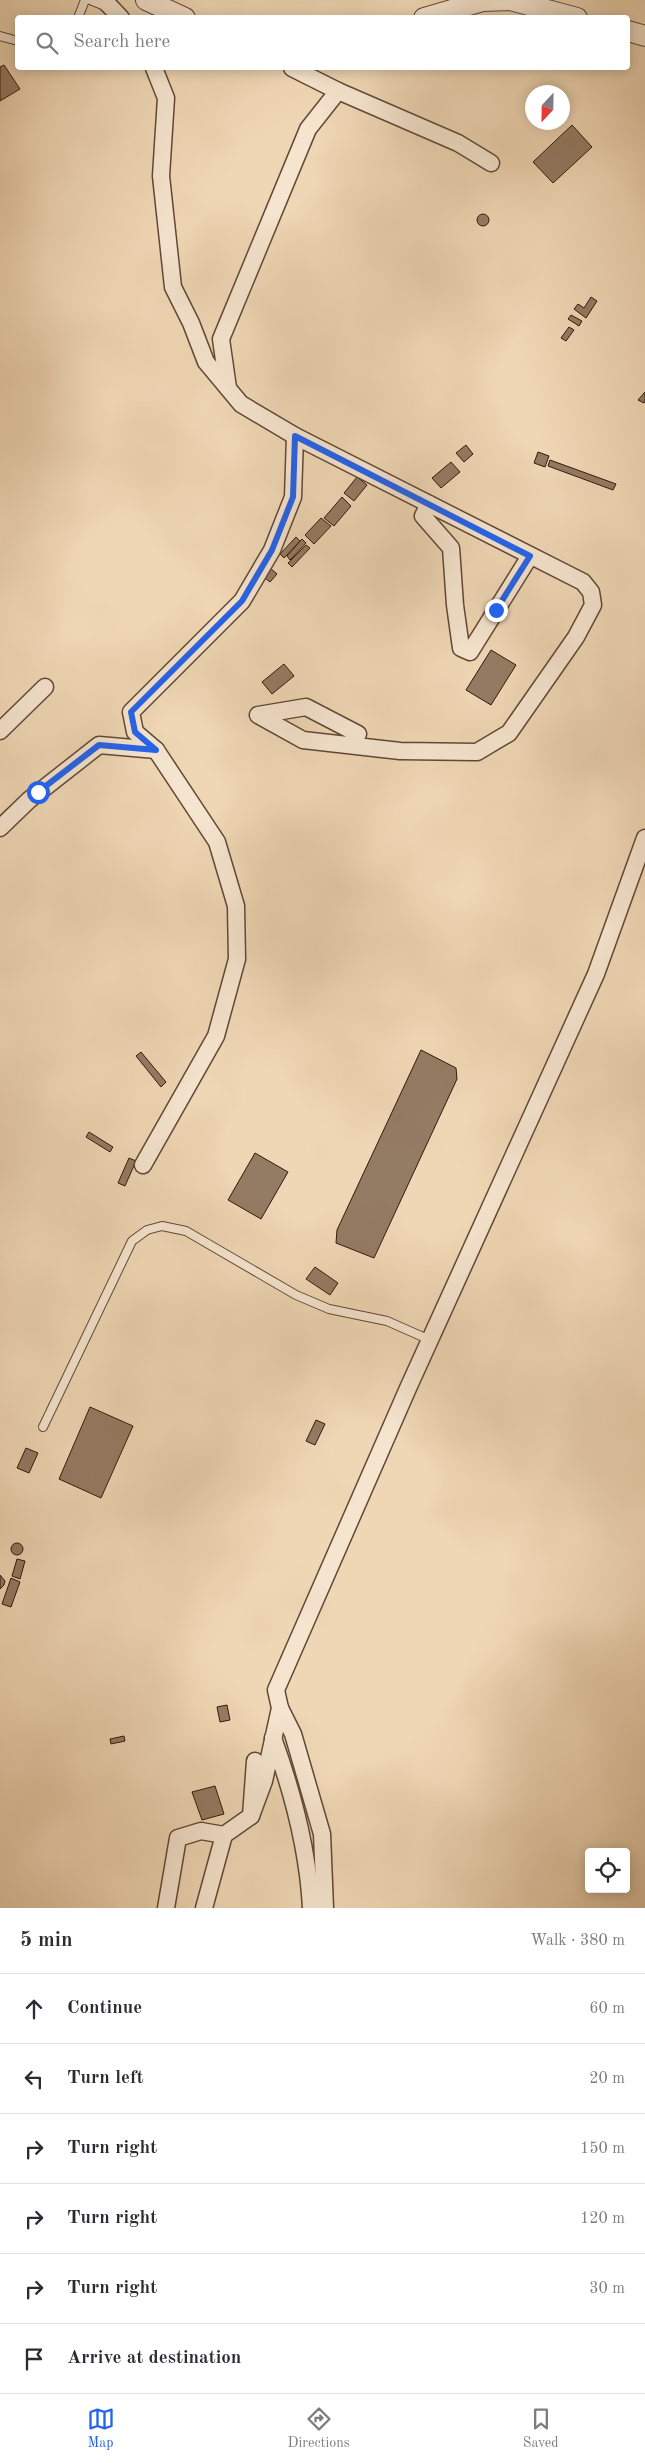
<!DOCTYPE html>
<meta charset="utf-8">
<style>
:root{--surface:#fff;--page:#f7f7f7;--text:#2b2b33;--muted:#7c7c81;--line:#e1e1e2;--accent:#2563eb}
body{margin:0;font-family:"Old Standard TT",serif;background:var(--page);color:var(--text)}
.controls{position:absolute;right:15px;bottom:15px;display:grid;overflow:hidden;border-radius:5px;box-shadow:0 2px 12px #0003}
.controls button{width:45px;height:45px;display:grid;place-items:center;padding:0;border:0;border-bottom:1px solid var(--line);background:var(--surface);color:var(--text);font:25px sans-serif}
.compass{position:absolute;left:525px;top:85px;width:45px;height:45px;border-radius:50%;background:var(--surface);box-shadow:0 2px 12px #0003;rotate:202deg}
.stop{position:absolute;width:15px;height:15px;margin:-11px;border:4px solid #2563eb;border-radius:50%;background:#fff}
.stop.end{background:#2563eb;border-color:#fff;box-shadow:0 1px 5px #0008}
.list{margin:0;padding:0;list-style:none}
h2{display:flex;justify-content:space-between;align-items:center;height:65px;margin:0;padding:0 20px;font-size:21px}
h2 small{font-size:16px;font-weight:400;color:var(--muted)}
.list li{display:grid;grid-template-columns:32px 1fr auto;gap:15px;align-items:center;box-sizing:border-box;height:70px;padding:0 20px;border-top:1px solid var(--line)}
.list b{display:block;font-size:19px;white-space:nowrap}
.list em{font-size:16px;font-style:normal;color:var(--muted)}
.icon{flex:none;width:28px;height:28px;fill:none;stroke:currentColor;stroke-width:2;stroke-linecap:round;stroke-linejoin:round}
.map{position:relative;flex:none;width:645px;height:1908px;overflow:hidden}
.search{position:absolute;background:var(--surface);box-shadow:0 2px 12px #0003;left:15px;right:15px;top:15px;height:55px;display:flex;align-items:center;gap:12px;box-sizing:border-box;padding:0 18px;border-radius:5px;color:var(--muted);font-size:19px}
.sheet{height:485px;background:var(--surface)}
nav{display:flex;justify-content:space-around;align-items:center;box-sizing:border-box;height:70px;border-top:1px solid var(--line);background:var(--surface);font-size:14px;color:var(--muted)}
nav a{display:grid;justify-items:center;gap:2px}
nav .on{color:var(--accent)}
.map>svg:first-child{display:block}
.building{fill:#947b63;stroke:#32190c}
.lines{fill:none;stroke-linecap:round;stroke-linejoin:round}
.service-casing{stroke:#614836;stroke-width:10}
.minor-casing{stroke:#614836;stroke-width:19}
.tertiary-casing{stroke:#614836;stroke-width:22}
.service{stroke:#f5e4ce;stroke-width:8}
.minor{stroke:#f5e4ce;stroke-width:16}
.tertiary{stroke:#f5e4ce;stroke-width:20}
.route{stroke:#2563eb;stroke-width:6}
</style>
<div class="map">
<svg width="645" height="1908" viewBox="0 0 645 1908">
<rect width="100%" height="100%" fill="#efd6b4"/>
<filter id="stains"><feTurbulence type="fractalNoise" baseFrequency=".004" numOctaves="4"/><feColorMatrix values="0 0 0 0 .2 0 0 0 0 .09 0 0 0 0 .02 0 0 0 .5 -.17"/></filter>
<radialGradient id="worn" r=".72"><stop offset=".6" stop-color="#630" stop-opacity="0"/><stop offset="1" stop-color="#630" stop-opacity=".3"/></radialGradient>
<!-- building -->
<g class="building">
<path d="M4,65l16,24 -20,12v-34z"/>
<path d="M572,125l20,22 -39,36 -20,-21z"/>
<circle cx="483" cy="220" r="6"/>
<path d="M591,297l6,4 -11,17 -12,-9 4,-5 6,4z"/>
<path d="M571,315l11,6 -3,5 -11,-7z"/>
<path d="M569,327l5,3 -8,11 -5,-3z"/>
<path d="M645,392v9l-1,2 -6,-3z"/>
<path d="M466,445l7,9 -9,8 -8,-9z"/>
<path d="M538,452l11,4 -4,11 -11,-4z"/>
<path d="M550,460l66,24 -3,6 -65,-24z"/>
<path d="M451,462l9,10 -19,16 -9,-10z"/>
<path d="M357,477l10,8 -13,16 -10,-8z"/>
<path d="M342,497l9,9 -17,20 -10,-8z"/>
<path d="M321,518l10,8 -17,18 -9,-9z"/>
<path d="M296,537l4,4 -16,17 -4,-4z"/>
<path d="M302,539l4,4 -16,17 -3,-4z"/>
<path d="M306,545l4,3 -18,19 -4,-4z"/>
<path d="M269,567l8,7 -7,8 -9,-7z"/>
<path d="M491,650l25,15 -25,40 -25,-15z"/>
<path d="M284,664l10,12 -22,18 -10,-12z"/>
<path d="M421,1050l35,18 1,11 -83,179 -38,-15 1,-13z"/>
<path d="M141,1052l25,30 -5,5 -25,-31z"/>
<path d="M89,1132l24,15 -3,5 -24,-15z"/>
<path d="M255,1153l33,19 -27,47 -33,-19z"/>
<path d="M129,1158l7,3 -11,25 -7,-3z"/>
<path d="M315,1267l23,16 -8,12 -24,-16z"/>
<path d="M90,1407l43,19 -32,72 -42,-19z"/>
<path d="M316,1420l9,4 -10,21 -9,-4z"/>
<path d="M26,1448l12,5 -9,20 -12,-5z"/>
<circle cx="17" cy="1549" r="6"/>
<path d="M17,1559l8,2 -5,18 -8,-3z"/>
<path d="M0,1575l5,6 -1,4 -4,4z"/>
<path d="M11,1578l9,4 -9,25 -9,-3z"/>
<path d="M227,1705l3,15 -10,2 -3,-15z"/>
<path d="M124,1736l1,5 -14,3 -1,-5z"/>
<path d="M215,1786l9,28 -22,6 -10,-28z"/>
</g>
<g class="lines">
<!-- service casing -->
<g class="service-casing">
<g id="service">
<path d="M90,0l15,6"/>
<path d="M78,18l7,-18"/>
<path d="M0,36l18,5"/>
<path d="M43,1427l89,-186 15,-11 15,-4 24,5 110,64 33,14 58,12 43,19"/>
</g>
</g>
<!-- minor casing -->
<g class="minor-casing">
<g id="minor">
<path d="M104,0l17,18"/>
<path d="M154,68l12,30 -5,78 12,111 18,36 15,39 35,42 54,32 288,146 8,10 2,13 -17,32 -67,96 -32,19 -77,-1 -97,-11 -45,-25 48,-8 52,27"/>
<path d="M292,68l46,23 120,52 33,20"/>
<path d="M228,388l-7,-49 87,-210 30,-38"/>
<path d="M429,504l-6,12 28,32 4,57 6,43 9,4 60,-96"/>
<path d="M0,731l45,-44"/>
<path d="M0,828l29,-28 70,-55 57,5"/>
<path d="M143,1165l73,-129 21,-77 -1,-53 -19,-64 -61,-92 -21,-18 -4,-20 111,-111 30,-51 21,-53 2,-61"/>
<path d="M280,1708l13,26 29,100 3,74"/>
<path d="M273,1738c20,55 35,112 38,170"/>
<path d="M251,1816l13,-35 16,-73 -4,-18 133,-304 187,-412 49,-136"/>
<path d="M166,1908l12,-70 23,-7 23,4"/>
<path d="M204,1908l20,-73 27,-19 4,-55"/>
</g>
</g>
<!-- tertiary casing -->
<g class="tertiary-casing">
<g id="tertiary">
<path d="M146,0l39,18"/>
<path d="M424,18l59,-17 27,-1 67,18"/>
<path d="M628,31l17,5"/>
</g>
</g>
<!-- service -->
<use href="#service" class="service"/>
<!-- minor -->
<use href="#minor" class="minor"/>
<!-- tertiary -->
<use href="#tertiary" class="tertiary"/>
</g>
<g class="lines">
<!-- route -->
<path class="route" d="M38,792l61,-47 57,5 -21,-18 -4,-20 111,-111 30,-51 21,-53 2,-61 235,120 -34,54"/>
</g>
<rect width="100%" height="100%" filter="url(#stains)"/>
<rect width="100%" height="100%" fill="url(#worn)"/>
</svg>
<div class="controls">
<button><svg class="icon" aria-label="locate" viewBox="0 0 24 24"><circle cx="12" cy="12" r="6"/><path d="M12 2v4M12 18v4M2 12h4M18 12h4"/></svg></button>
</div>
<svg class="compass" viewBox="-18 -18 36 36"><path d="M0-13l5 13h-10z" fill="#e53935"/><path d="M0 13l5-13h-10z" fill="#7c7c81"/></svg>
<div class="stop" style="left:38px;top:792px"></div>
<div class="stop end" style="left:496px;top:610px"></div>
<div class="search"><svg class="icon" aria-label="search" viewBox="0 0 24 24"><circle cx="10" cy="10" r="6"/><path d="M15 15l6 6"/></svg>Search here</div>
</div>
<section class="sheet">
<h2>5 min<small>Walk · 380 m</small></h2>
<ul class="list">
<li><svg class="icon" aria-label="ahead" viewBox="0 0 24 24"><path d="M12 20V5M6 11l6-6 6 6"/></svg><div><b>Continue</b></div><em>60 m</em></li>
<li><svg class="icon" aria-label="left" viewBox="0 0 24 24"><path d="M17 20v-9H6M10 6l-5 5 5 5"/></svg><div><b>Turn left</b></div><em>20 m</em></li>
<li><svg class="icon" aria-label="right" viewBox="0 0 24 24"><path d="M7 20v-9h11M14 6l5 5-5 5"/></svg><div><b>Turn right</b></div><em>150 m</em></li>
<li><svg class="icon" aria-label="right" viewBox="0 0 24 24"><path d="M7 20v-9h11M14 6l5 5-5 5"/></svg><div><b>Turn right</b></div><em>120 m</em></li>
<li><svg class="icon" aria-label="right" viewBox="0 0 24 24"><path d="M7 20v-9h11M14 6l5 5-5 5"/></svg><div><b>Turn right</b></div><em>30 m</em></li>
<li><svg class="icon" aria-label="arrive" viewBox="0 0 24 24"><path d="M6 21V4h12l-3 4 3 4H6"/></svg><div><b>Arrive at destination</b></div></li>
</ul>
</section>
<nav>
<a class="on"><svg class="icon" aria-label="map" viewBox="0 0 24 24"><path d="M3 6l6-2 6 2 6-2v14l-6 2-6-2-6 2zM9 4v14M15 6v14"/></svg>Map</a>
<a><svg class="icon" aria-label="directions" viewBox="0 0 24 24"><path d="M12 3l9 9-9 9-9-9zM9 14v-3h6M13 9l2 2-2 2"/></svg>Directions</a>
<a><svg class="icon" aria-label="saved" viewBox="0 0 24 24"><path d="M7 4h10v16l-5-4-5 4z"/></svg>Saved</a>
</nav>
